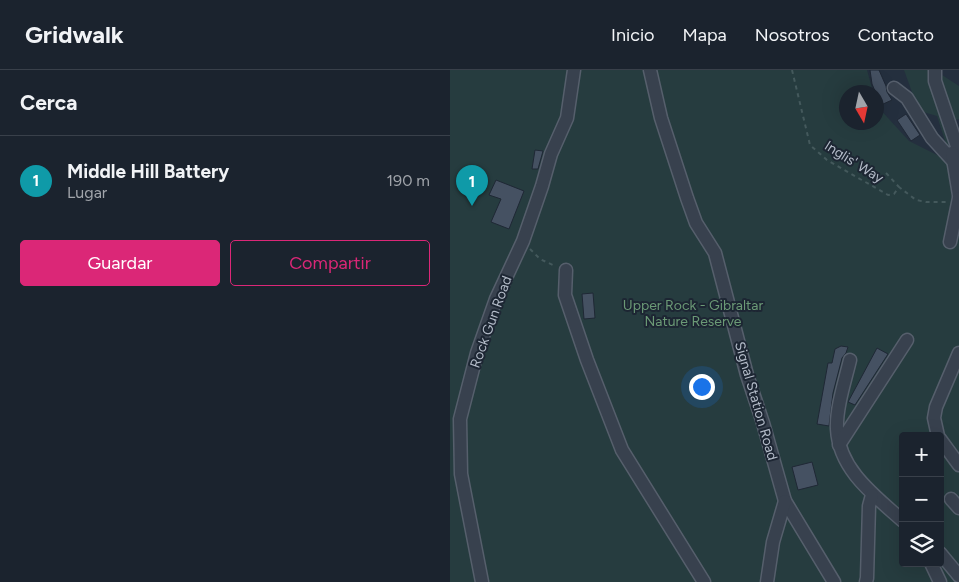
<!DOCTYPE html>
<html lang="es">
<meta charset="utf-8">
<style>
:root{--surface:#1b232e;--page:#282f3a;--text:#f1f3f6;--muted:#a0a4aa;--line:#39404a;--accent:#db2777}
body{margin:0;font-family:Figtree,sans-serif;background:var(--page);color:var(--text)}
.controls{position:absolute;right:15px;bottom:15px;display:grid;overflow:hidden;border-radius:5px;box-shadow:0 5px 20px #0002}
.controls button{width:45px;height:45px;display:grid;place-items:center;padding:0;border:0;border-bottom:1px solid var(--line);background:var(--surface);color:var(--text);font:25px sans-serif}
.compass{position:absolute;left:389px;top:15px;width:45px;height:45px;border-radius:50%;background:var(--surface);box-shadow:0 5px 20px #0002;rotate:171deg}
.you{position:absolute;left:251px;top:316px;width:18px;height:18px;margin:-12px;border:4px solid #fff;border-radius:50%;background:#1a73e8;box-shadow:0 0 0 8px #1a73e833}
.badge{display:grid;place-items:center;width:32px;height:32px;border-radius:50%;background:var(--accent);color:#fff;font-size:16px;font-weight:700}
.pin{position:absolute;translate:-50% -41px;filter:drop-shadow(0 1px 2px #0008)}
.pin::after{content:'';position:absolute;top:26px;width:18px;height:15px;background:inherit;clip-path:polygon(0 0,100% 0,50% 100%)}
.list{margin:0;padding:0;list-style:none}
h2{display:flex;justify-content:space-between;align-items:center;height:65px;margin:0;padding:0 20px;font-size:21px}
h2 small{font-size:16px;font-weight:400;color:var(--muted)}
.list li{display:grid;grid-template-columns:32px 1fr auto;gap:15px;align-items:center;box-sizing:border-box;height:90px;padding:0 20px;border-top:1px solid var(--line)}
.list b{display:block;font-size:19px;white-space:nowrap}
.list p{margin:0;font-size:16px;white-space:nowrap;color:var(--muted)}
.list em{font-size:16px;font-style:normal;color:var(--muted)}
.actions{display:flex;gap:10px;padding:15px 20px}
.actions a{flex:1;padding:11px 0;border:1px solid var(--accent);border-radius:5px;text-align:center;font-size:18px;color:var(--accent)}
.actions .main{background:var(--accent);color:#fff}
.icon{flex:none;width:28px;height:28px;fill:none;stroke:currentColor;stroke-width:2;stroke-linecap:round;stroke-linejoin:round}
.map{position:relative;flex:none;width:509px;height:512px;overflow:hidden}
header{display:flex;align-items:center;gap:30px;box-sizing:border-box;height:70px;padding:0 25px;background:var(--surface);border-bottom:1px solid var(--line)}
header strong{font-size:24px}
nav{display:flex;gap:28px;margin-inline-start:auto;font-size:18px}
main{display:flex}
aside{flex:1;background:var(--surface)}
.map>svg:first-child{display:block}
.green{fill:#263c3f;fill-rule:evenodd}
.building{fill:#455162;stroke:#1f2835}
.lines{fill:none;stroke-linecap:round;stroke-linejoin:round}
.minor-casing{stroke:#565f6c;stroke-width:15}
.path{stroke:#44595c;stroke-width:2;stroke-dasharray:4 4;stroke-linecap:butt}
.minor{stroke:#38414e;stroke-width:12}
.labels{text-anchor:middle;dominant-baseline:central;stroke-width:4;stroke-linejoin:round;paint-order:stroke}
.street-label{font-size:14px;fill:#b4bcc9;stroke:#1d2633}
.park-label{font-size:14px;fill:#6b9a76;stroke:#1d2633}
</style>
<header>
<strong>Gridwalk</strong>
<nav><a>Inicio</a><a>Mapa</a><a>Nosotros</a><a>Contacto</a></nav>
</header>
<main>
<aside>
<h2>Cerca<small></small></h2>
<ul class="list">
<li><span class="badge" style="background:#0f9aa8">1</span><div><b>Middle Hill Battery</b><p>Lugar</p></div><em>190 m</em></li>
</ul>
<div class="actions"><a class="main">Guardar</a><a>Compartir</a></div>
</aside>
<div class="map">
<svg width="509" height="512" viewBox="0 0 509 512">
<rect width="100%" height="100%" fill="#242f3e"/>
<!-- green -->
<path class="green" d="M0,0h417l6,22h-26v30h30v-19l1,4 31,34 40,20v-8l-12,-37 -14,-4 -7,-9 -12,-33h35v3l20,13v33l-6,2 6,20v441h-509zM453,366h37v127h-37z"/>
<!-- building -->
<g class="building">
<path d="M420,0h9l7,16 1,6 5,8 -11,5 -9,-21z"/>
<path d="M456,44l14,21 -9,6 -14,-21z"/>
<path d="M85,80l8,1 -5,18h-6z"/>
<path d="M46,110l28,11 -15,38 -18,-7 10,-23 -12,-4z"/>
<path d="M143,223l2,25 -11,1 -2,-25z"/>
<path d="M391,276l7,1 -2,6 -4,5 -9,35 -4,33 -12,-2 11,-61h4l3,-14z"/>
<path d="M427,278l11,6 -33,51 -7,-3z"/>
<path d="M362,392l6,23 -20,5 -6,-23z"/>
</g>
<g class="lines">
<!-- minor casing -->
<g class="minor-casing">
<g id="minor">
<path d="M200,0l11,48 26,80 9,25 19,30 32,122 16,48 22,78 49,81"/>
<path d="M485,0v11l24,71"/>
<path d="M444,18l13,10 25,40 21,23"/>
<path d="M502,83l7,42"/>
<path d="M500,172l9,-44"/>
<path d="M116,200l-1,25 22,65 35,90 82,132"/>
<path d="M400,290c-5,21 -14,48 -13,69 2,41 38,67 66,92"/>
<path d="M488,366l-4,-18 2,-11 23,-54"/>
<path d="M490,369l19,26"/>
<path d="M389,375l68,-105"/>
<path d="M501,429l8,9"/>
<path d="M490,483l19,23"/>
<path d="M481,493l9,19"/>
<path d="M32,512l-21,-108 -1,-55 17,-66 19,-54 27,-58 19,-55 9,-32 16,-36 7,-48"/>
<path d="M317,512l6,-40 12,-41"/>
<path d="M416,512l1,-4 2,-72 3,-11"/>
</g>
</g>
<!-- path -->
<g class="path">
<path d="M342,0l18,75 17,15 61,35 6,-1 5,-7 17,13 10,2h21"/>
<path d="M436,103l13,14"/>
<path d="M80,179l10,10 15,7"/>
</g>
<!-- minor -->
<use href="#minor" class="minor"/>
</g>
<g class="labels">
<!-- street labels -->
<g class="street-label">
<text transform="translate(404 92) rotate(32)">Inglis' Way</text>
<text transform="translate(41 252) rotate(-70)">Rock Gun Road</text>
<text transform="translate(306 331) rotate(74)">Signal Station Road</text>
</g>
<!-- park labels -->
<g class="park-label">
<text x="243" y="235">Upper Rock - Gibraltar<tspan x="243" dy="16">Nature Reserve</tspan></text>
</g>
</g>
</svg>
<div class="controls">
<button>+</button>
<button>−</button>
<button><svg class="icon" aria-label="layers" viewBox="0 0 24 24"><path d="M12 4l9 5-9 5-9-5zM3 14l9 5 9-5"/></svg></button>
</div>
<svg class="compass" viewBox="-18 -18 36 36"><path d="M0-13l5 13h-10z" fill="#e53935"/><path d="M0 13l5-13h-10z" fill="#a0a4aa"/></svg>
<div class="you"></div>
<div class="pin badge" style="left:22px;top:136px;background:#0f9aa8">1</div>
</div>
</main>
